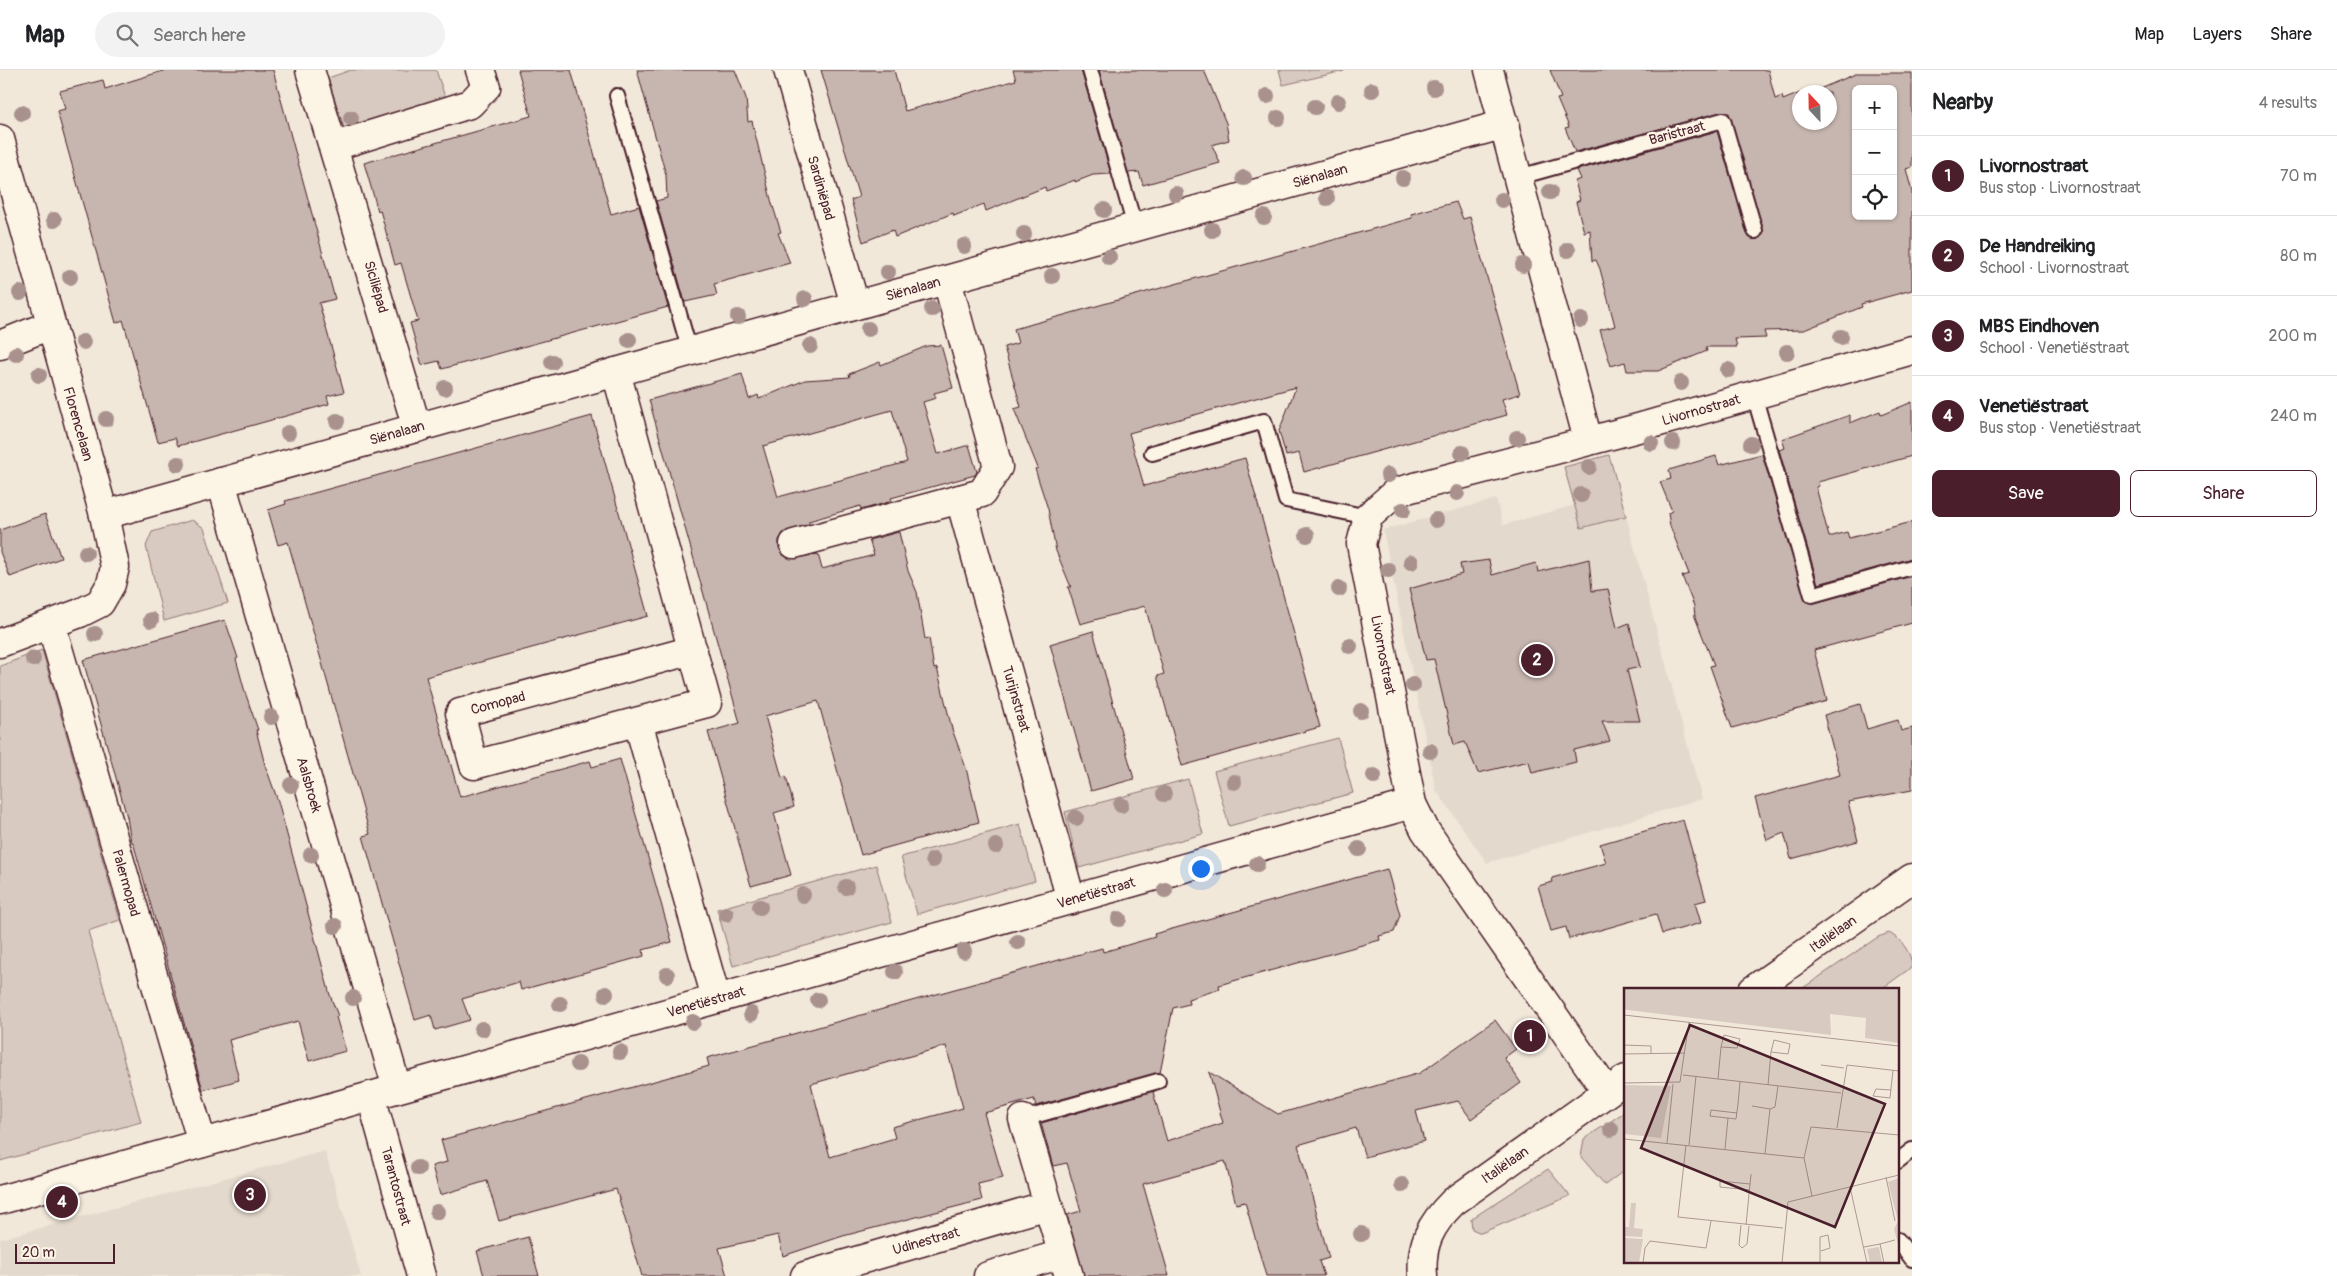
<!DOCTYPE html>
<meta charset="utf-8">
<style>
:root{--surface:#fff;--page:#f2f2f2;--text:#202124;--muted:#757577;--line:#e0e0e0;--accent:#4a1f2b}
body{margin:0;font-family:Pangolin,sans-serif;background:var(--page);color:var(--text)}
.controls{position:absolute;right:15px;top:15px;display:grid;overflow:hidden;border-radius:8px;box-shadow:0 1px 4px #0004}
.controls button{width:45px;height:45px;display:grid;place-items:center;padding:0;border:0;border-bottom:1px solid var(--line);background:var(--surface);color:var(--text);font:25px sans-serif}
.compass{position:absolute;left:1792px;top:15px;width:45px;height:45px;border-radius:50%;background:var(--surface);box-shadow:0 1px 4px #0004;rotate:338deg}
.scale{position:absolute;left:15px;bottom:12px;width:100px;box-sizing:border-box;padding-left:5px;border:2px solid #4a1f2b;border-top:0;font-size:14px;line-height:18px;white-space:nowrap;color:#4a1f2b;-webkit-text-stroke:4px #fcf5e5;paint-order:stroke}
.you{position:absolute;left:1200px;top:798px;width:18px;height:18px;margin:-12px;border:4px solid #fff;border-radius:50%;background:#1a73e8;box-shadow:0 0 0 8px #1a73e833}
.badge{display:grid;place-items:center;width:32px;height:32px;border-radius:50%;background:var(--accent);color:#fff;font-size:16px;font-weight:700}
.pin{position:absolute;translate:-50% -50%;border:2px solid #fff;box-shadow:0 1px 5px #0006}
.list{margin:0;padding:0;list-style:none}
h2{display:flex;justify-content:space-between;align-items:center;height:65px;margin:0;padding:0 20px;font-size:21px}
h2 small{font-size:16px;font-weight:400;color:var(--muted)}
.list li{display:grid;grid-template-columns:32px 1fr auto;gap:15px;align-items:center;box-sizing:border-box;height:80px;padding:0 20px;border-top:1px solid var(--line)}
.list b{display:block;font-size:19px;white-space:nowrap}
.list p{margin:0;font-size:16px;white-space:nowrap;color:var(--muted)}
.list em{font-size:16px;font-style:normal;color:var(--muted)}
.actions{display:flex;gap:10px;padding:15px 20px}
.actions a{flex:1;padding:11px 0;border:1px solid var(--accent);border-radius:8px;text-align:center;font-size:18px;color:var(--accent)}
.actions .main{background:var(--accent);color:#fff}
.icon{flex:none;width:28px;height:28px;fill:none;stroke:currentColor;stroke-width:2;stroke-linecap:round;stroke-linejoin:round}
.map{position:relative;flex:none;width:1912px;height:1206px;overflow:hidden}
header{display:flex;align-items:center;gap:30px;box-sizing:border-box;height:70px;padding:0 25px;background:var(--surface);border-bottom:1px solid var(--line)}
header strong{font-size:24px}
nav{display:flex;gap:28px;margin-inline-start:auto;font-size:18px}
.search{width:350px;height:45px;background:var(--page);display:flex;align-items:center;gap:12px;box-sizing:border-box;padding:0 18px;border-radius:28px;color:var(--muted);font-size:19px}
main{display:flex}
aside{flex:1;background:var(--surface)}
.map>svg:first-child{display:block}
.built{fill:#e4d9cd}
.green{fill:#d8cac0;stroke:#917476}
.building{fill:#c7b6af;stroke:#4a1f2b;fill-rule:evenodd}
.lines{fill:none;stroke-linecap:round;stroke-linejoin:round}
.lane-casing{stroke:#4a1f2b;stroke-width:18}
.street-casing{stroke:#4a1f2b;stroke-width:31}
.secondary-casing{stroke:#4a1f2b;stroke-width:31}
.lane{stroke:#fcf5e5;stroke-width:14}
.street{stroke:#fcf5e5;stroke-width:28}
.secondary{stroke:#fcf5e5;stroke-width:28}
.tree{fill:#a9918e}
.labels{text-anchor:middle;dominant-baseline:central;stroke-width:4.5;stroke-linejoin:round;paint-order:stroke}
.street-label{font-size:14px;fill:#4a1f2b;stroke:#fcf5e5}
.inset-road{fill:none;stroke:#ae9894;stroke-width:1}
.view{fill:#4a1f2b;fill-opacity:0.15;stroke:#4a1f2b;stroke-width:2.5}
.inset-edge{fill:none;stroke:#4a1f2b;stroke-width:2.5}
</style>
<header>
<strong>Map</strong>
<div class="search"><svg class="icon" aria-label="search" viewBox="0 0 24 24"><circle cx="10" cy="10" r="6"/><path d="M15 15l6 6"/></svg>Search here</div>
<nav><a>Map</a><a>Layers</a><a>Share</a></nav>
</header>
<main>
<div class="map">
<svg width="1912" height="1206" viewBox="0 0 1912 1206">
<rect width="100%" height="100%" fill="#f1e8da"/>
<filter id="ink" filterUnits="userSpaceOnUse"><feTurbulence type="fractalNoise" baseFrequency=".02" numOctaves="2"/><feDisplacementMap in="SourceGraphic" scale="10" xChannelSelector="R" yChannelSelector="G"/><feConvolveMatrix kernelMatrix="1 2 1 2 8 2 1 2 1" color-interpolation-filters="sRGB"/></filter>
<g filter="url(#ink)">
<!-- built -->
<g class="built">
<path d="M1496,429l7,26 72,-20 6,23 45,-12 76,283 -215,64 -51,-73 -53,-260z"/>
<path d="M325,1081l36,125h-361v-37z"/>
</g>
<!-- green -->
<g class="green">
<path d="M351,0h85l10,30 -101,31 -17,-53z"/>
<path d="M1279,0h65v1l-61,14z"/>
<path d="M1609,385l17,61 -45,12 -17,-61z"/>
<path d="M192,450l12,8 24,75 -64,18 -18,-75 6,-14z"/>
<path d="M42,580l78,270 -32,11 53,191 -141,39v-495z"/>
<path d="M1338,668l15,55 -124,33 -15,-55z"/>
<path d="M1188,709l15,55 -124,34 -14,-56z"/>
<path d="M1020,754l15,57 -118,33 -16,-57z"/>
<path d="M876,795l16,57 -159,44 -16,-57z"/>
<path d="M1889,863c12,6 23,20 23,34l-32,23h-80l78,-53z"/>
<path d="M1626,1041v58l-21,16 -24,-28 3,-18z"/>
<path d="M1548,1099l22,27 -89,37 -9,-4 -1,-10z"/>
</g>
<!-- building -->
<g class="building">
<path d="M166,0h107l62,229 -16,4 25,89 -17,4 2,8 -151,42 -3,-8 -17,4 -35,-122 -7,3 -59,-212 8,-2 -5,-18 43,-11 2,9z"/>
<path d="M518,0h53l40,144 28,-8 29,101 -226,62 -3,-8 -17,4 -12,-42 8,-2 -17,-58 -6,2 -15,-55 -2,1 -14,-48 167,-47z"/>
<path d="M637,0h98l11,28 2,24 4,-1 19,79 10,32 -3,1 12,30 -76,21 3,11 -32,7 -29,-101 11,-3 -1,-23z"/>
<path d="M821,0h73l11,41 111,-31 -3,-10h68l30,104 -18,1 -18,7v-2l-29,11 -1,-4 -59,24 -2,-7 -30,12 -1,-3 -58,24 -2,-7 -30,12 -12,-42 8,-3z"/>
<path d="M1099,0h105l22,53 3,17 -17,5 8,18 -77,22 -4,-13 -11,1z"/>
<path d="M1550,0h218l7,29 7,-3 1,4 17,-7v29h30v-30h-28l9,-3 1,3 46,-19h54v94l-6,2 6,23v98l-51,14 1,3 -58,23 -40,1 2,7 -31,1 2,8h-31l1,4 -49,20h-31l-2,-9 -14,4 -11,-36 15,-4 -15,-57 -4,-9 -4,1 -2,-31 -6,2 -8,-30 4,-2 -5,-19 6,-2 -4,-9 140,-39 30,103 5,5h6l5,-5v-5l-34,-116 -8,-1 -146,40 -10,-24 4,-1 -12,-28 4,-1zM1856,19h37v127h-37z"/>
<path d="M1456,132l7,17 7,-2 50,177 -18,5 5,16 -203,57 -5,-19 -13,3 -7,-25 17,-44 -167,46 15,53 101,-28 75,269 -138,39 -25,-90 7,-2 -19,-68 -65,18 -12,-37h3l-15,-36 -8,-42 -13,-40 3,-1 -24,-59 7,-2 -17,-60 14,-4 -4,-14 398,-111 -1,-4z"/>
<path d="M941,275l12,43 -19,5 2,5 -13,4 15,52 31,-9 8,27 -2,3 -84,23 1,3 -31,9 -1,-4 -51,15v3l-26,9 -4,7v8l4,7 7,4 28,-5 4,15 52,-14 -5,-15 30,-8 9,39 9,21 8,47 4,-1 5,31 3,-1 15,61 14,39 13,54 -118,33 -43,-154 -53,15 17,62 4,-2 8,31 -20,6 17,62 -40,11 -43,-154 32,-9 -91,-323 93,-26 7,25 9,-4 1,4 46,-19 45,-3 -1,-3 31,-12 1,3 46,-19zM892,340l15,52 -129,35 -15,-51z"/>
<path d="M1912,332v54l-94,26 1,4 -3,1 13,50 18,-5 2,6 63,-16v36l-94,26 -39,-134 6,-2 -3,-9 68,-24v8l30,-12 1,4z"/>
<path d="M592,346l56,200 -222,61 34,120 130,-36 2,6 28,-8 52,183 -29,8 1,6 -123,34 -2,-8 -57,17 8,21 -35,10 -4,-15 -16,5 -52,-184 7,-2 -82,-292 -10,3 -10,-35 18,-6 -1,-3z"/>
<path d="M1762,384l44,147 8,2 98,-27v47l-98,27 13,51 -95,27 -22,-62 4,-1 -19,-48 -1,-11 -12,-30 7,-2 -19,-48 -2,-13 4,-2 -12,-29 11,-3 -2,-9 47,-14 3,9z"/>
<path d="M45,444l16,44 -51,19 -10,-25v-22z"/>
<path d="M1589,489l3,32 16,-2 9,39 12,-5 11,44 -13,3 13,51h-38l8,20 -36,9 2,12 -44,11 -3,-12 -51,12 -13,-31 -11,3 -20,-86 -8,1 -17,-71 53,-15 -2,-10 29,-4 3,15 44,-12 2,9z"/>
<path d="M225,550l13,38 -2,1 9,33 13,38h-2l9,35 13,36 52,194 8,21 -2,1 10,34 -37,10 -11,-40 -69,19 10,40 -36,10 -70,-248h-2l-4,-25 -44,-157z"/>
<path d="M1093,561l41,148 -43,12 -41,-147z"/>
<path d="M1860,634l7,25 31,-9 3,11 11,-3v62l-64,12 10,39 -67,18 -7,-26 -17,7 -12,-42 85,-23 -16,-60z"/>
<path d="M1683,750l23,80 -11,3 6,20 -39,11 -6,-20 -87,25 -3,-12 -15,4 -13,-45 15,-4 -1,-4 54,-15 -6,-19z"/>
<path d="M1387,799l13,46 -6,17 -15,4 1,4 -161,45 1,4 -32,10 1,5 -16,4 -13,65 -124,33 -2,-7 -50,14 19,65 -25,6 4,16 -139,36 -60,20 -5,-21 -59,13 8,28h-85l-26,-87 -117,32 -12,-40 -47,14 -8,-29 15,-4 -6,-22 268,-74 -2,-8 395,-110 1,4 52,-15 -1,-3zM946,976l17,62 -71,19 3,11 -65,19 -19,-73z"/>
<path d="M1495,950l21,29 -12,9 17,25 -50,36 -13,-18 -42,10 8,30 -59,16 -9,-29 -58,17 31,113 -10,3 5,15h-58l-21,-74 -9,2 -11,-43 -82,23 26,92h-85l-17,-61 14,-4 -14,-48 -14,3 -12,-43 116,-33 -4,2 14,49 56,-18 -14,-51 69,42 142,-41z"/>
<path d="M528,1167l11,39h-55l-7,-25z"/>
</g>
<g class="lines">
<!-- lane casing -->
<g class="lane-casing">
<g id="lane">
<path d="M1090,0l45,157"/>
<path d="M617,26l73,256"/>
<path d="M1519,107l204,-57 32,111"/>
<path d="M1754,325l58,200 100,-28"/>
<path d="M1152,383l112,-32 22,79 82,17"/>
<path d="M1023,1049l135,-38"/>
<path d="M1898,1091l14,-11"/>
<path d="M1898,1170l14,19"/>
</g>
</g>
<!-- street casing -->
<g class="street-casing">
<g id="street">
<path d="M310,0l107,358"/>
<path d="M788,0l67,235"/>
<path d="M1489,0l99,370"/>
<path d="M335,76l135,-42 16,-17 -6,-17"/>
<path d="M947,210l51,187 -16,26 -22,6 111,401"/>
<path d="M0,275l50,-20"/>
<path d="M616,302l91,331 -233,62 -14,-52 233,-63"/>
<path d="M221,412l176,606"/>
<path d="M104,445l1401,-391"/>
<path d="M794,474l166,-45"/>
<path d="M51,554l151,519"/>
<path d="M638,652l78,276"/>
<path d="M1607,1022l-182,-262 -13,-26 -51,-260 7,-27 28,-25 242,-64 274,-78"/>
<path d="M371,1026l50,180"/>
<path d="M1023,1049l46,157"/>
<path d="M0,1130l1412,-396"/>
<path d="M805,1206l243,-71"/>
<path d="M988,1206l74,-22"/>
</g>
</g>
<!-- secondary casing -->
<g class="secondary-casing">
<g id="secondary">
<path d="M0,69l104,376 11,52 -4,17 -11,19 -20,10 -80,30"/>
<path d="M1753,920l159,-112"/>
<path d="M1423,1206c-3,-32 8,-52 30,-74l173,-123"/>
</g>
</g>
<!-- lane -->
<use href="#lane" class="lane"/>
<!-- street -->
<use href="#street" class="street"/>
<!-- secondary -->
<use href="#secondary" class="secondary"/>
</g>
<!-- trees -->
<g class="tree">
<circle cx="1434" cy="18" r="8"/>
<circle cx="1372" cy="20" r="8"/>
<circle cx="1267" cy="26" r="8"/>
<circle cx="1338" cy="32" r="8"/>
<circle cx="1315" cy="37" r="8"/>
<circle cx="22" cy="43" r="8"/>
<circle cx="351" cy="48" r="8"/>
<circle cx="1278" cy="48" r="8"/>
<circle cx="1244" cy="108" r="8"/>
<circle cx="1403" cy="108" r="8"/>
<circle cx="1550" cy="122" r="8"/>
<circle cx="1176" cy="124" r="8"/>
<circle cx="1327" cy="128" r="8"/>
<circle cx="1502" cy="130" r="8"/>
<circle cx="1104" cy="140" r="8"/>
<circle cx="1264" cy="147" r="8"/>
<circle cx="54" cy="150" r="8"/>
<circle cx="1212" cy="160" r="8"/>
<circle cx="1024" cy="164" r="8"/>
<circle cx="964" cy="176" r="8"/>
<circle cx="1568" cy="180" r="8"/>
<circle cx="1109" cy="187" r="8"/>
<circle cx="1523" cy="195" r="8"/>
<circle cx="888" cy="202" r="8"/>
<circle cx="1052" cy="206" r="8"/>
<circle cx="70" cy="207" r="8"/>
<circle cx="20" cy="223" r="8"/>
<circle cx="805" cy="229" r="8"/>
<circle cx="932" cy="239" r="8"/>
<circle cx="738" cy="247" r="8"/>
<circle cx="1581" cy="250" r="8"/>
<circle cx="868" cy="259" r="8"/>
<circle cx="1841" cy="267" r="8"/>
<circle cx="629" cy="270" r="8"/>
<circle cx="83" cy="272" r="8"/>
<circle cx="810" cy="276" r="8"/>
<circle cx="1787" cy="282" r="8"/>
<circle cx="16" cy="284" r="8"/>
<circle cx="552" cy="292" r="8"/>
<circle cx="1728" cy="300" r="8"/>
<circle cx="39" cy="305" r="8"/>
<circle cx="1681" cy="313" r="8"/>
<circle cx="445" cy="318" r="8"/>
<circle cx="106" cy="349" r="8"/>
<circle cx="337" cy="351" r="8"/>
<circle cx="288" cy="363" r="8"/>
<circle cx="1517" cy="368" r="8"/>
<circle cx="1651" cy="373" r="8"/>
<circle cx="1673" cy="373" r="8"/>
<circle cx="1751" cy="374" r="8"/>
<circle cx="1462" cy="383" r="8"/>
<circle cx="178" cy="394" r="8"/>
<circle cx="1589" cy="397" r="8"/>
<circle cx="1388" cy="405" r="8"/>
<circle cx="1457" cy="423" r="8"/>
<circle cx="1581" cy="425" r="8"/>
<circle cx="1403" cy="440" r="8"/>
<circle cx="1436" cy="450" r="8"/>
<circle cx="1307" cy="465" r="8"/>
<circle cx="86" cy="483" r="8"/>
<circle cx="1411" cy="492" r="8"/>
<circle cx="1388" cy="500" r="8"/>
<circle cx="1339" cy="519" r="8"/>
<circle cx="151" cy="550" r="8"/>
<circle cx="95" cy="564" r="8"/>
<circle cx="1350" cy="576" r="8"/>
<circle cx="33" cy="589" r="8"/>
<circle cx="1413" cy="615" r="8"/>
<circle cx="1361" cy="641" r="8"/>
<circle cx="271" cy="647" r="8"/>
<circle cx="1430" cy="681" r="8"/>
<circle cx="1374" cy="706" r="8"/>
<circle cx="1234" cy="712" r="8"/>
<circle cx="291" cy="715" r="8"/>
<circle cx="1164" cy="724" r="8"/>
<circle cx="1121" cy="735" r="8"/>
<circle cx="1076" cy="748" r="8"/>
<circle cx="996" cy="776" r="8"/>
<circle cx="1359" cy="779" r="8"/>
<circle cx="311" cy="785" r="8"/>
<circle cx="933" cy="790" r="8"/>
<circle cx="1257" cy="794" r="8"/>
<circle cx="846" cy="817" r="8"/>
<circle cx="1165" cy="820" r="8"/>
<circle cx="803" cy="825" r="8"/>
<circle cx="760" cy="837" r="8"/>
<circle cx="726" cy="844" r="8"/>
<circle cx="1119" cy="849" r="8"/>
<circle cx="335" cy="856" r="8"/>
<circle cx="1018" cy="872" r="8"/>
<circle cx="964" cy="881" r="8"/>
<circle cx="895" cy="902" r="8"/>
<circle cx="667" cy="905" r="8"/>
<circle cx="606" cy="924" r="8"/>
<circle cx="353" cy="928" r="8"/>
<circle cx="818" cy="930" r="8"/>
<circle cx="560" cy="934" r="8"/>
<circle cx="751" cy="944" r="8"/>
<circle cx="693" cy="952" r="8"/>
<circle cx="482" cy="959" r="8"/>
<circle cx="620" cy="982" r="8"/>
<circle cx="578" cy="994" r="8"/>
<circle cx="1611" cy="1059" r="8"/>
<circle cx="418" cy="1098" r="8"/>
<circle cx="1402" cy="1115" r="8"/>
<circle cx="437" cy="1142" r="8"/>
<circle cx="1361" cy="1164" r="8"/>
</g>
</g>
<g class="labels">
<!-- street labels -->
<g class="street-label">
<text transform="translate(1677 63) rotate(-15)">Baristraat</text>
<text transform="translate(1320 106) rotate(-16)">Siënalaan</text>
<text transform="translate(821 118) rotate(74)">Sardiniëpad</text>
<text transform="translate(376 217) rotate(74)">Siciliëpad</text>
<text transform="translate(913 219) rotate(-16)">Siënalaan</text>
<text transform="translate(1701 340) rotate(-16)">Livornostraat</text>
<text transform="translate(78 354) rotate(74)">Florencelaan</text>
<text transform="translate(397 363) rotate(-16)">Siënalaan</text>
<text transform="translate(1383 585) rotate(79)">Livornostraat</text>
<text transform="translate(1016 629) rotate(74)">Turijnstraat</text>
<text transform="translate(498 633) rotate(-15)">Comopad</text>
<text transform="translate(309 715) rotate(74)">Aalsbroek</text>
<text transform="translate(126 813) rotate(74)">Palermopad</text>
<text transform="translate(1096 823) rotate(-16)">Venetiëstraat</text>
<text transform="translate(1833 864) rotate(-35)">Italiëlaan</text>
<text transform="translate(706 932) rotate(-16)">Venetiëstraat</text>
<text transform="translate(1505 1095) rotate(-35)">Italiëlaan</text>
<text transform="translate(396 1116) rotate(75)">Tarantostraat</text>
<text transform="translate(926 1171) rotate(-16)">Udinestraat</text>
</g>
</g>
<!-- overview -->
<g transform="translate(1624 918)">
<rect width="275" height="275" fill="#f1e8da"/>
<path d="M0,0h275v55l-34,-5 1,-20 -36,-4 1,21 -203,-25 -4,-1zM0,97l47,1 -10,52 -37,-4zM275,190v70l-5,-19 4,-8 -10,-39zM7,215h5l-2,25 9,1 -1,8 -18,-1v-9h5zM0,250l19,1 -4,24h-15zM255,259l3,16h-12l-3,-14z" fill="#d8cac0"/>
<path class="inset-road" d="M0,27l275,31M0,57l27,1v8M0,66l61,-1M197,77l23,3M59,87l158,18M94,91l3,-32 16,1 3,-9 -16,-4 -3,12M0,95l56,-1 9,-60M144,97l3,-33 17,2 2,-10 -16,-4 -3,12M267,102l-15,-1 -3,7 17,2 3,-28M128,118l18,3M113,125l-26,-3 -1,6 26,3 2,-15 2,-22M213,140l10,-63 52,6M0,151l180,19M43,155l6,-59M62,157l-8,72 105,11M65,157l7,-69M101,161l3,-31M141,166l5,-45 5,-2 3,-21M262,189l9,44M226,199l17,76M126,202l-30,-3v-6l30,3M188,208l-8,-38 7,-31 88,8M117,237l-2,20 3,3 5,-4 2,-18M122,237l5,-51M256,256l15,-4M240,259l16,-3 4,19M19,275l2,-15 5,-7 56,7 5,-27M158,275l6,-61 111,-27M196,275v-26l8,-2 2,13 -9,3"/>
<path class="view" d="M66,37l195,79 -50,123 -194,-79z"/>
<rect width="275" height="275" class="inset-edge"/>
</g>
</svg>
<div class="controls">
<button>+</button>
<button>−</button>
<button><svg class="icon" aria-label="locate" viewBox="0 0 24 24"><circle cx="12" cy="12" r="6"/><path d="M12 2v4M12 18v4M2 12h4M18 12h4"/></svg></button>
</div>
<svg class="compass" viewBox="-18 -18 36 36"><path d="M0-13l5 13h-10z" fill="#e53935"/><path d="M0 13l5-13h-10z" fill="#757577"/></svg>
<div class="scale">20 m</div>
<div class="you"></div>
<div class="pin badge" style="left:1530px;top:966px">1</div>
<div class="pin badge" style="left:1537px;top:590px">2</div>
<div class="pin badge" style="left:250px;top:1125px">3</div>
<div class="pin badge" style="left:62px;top:1132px">4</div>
</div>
<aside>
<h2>Nearby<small>4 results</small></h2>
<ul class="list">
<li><span class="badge">1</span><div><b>Livornostraat</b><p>Bus stop · Livornostraat</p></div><em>70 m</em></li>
<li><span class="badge">2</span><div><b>De Handreiking</b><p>School · Livornostraat</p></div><em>80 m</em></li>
<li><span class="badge">3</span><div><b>MBS Eindhoven</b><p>School · Venetiëstraat</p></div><em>200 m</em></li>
<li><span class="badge">4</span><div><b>Venetiëstraat</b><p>Bus stop · Venetiëstraat</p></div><em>240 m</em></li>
</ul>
<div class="actions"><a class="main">Save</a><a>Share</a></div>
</aside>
</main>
